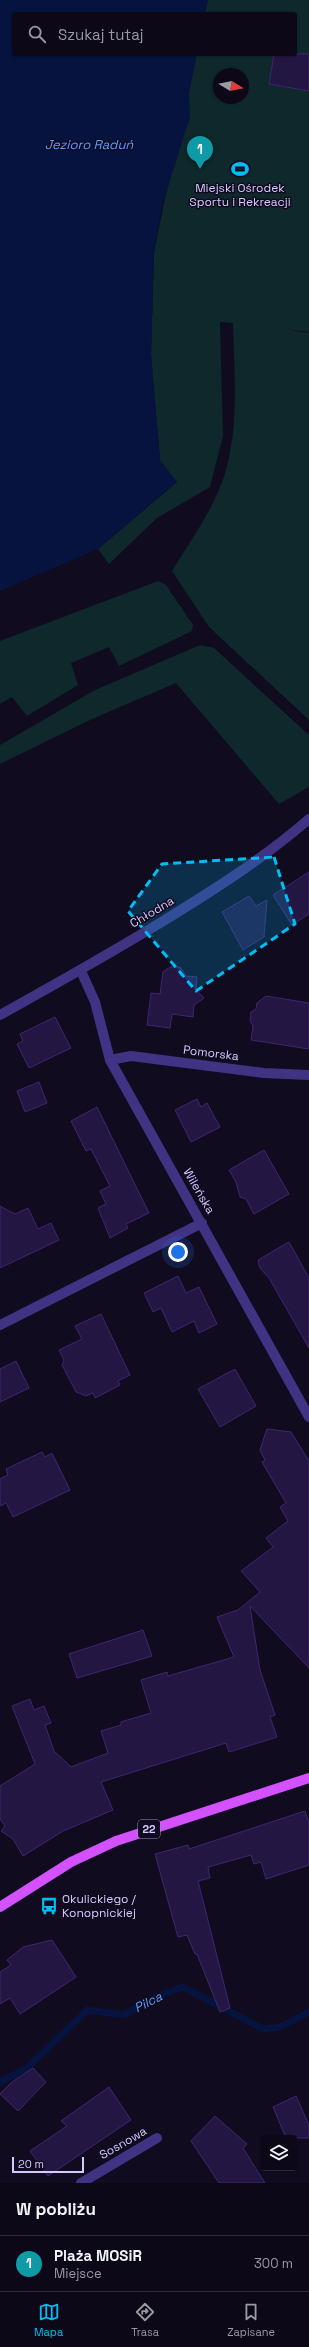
<!DOCTYPE html>
<html lang="pl">
<meta charset="utf-8">
<style>
:root{--surface:#0d0818;--page:#1b1625;--text:#f1f3f6;--muted:#9a9aa2;--line:#2d2937;--accent:#00bef5}
body{margin:0;font-family:"Space Grotesk",sans-serif;background:var(--page);color:var(--text)}
.controls{position:absolute;right:12px;bottom:12px;display:grid;overflow:hidden;border-radius:4px;box-shadow:0 1px 3px #0004}
.controls button{width:36px;height:36px;display:grid;place-items:center;padding:0;border:0;border-bottom:1px solid var(--line);background:var(--surface);color:var(--text);font:20px sans-serif}
.compass{position:absolute;left:213px;top:68px;width:36px;height:36px;border-radius:50%;background:var(--surface);box-shadow:0 1px 3px #0004;rotate:100deg}
.scale{position:absolute;left:12px;bottom:10px;width:72px;box-sizing:border-box;padding-left:4px;border:2px solid #d7caff;border-top:0;font-size:11px;line-height:14px;white-space:nowrap;color:#d7caff;-webkit-text-stroke:3px #110b20;paint-order:stroke}
.you{position:absolute;left:178px;top:1252px;width:14px;height:14px;margin:-10px;border:3px solid #fff;border-radius:50%;background:#1a73e8;box-shadow:0 0 0 6px #1a73e833}
.badge{display:grid;place-items:center;width:26px;height:26px;border-radius:50%;background:var(--accent);color:#fff;font-size:13px;font-weight:700}
.pin{position:absolute;translate:-50% -33px;filter:drop-shadow(0 1px 2px #0008)}
.pin::after{content:'';position:absolute;top:21px;width:14px;height:12px;background:inherit;clip-path:polygon(0 0,100% 0,50% 100%)}
.list{margin:0;padding:0;list-style:none}
h2{display:flex;justify-content:space-between;align-items:center;height:52px;margin:0;padding:0 16px;font-size:17px}
h2 small{font-size:13px;font-weight:400;color:var(--muted)}
.list li{display:grid;grid-template-columns:26px 1fr auto;gap:12px;align-items:center;box-sizing:border-box;height:56px;padding:0 16px;border-top:1px solid var(--line)}
.list b{display:block;font-size:15px;white-space:nowrap}
.list p{margin:0;font-size:13px;white-space:nowrap;color:var(--muted)}
.list em{font-size:13px;font-style:normal;color:var(--muted)}
.icon{flex:none;width:22px;height:22px;fill:none;stroke:currentColor;stroke-width:2;stroke-linecap:round;stroke-linejoin:round}
.map{position:relative;flex:none;width:309px;height:2183px;overflow:hidden}
.search{position:absolute;background:var(--surface);box-shadow:0 1px 3px #0004;left:12px;right:12px;top:12px;height:44px;display:flex;align-items:center;gap:10px;box-sizing:border-box;padding:0 14px;border-radius:4px;color:var(--muted);font-size:15px}
.sheet{height:108px;background:var(--surface)}
nav{display:flex;justify-content:space-around;align-items:center;box-sizing:border-box;height:56px;border-top:1px solid var(--line);background:var(--surface);font-size:11px;color:var(--muted)}
nav a{display:grid;justify-items:center;gap:2px}
nav .on{color:var(--accent)}
.map>svg:first-child{display:block}
.green{fill:#0e282b;fill-rule:evenodd}
.water{fill:#06133f}
.lines{fill:none;stroke-linecap:round;stroke-linejoin:round}
.stream{stroke:#06133f;stroke-width:7}
.building{fill:#241642;stroke:#3e2670}
.minor{stroke:#403383;stroke-width:10}
.primary{stroke:#d451ff;stroke-width:10}
.marked{fill:#00bef5;fill-opacity:0.2;stroke:#00bef5;stroke-width:3;stroke-dasharray:8 5;stroke-linejoin:round}
.labels{text-anchor:middle;dominant-baseline:central;stroke-width:3;stroke-linejoin:round;paint-order:stroke}
.shield{fill:#110b20;stroke:#9c91bc;stroke-width:1}
.shield-label{font-size:11px;font-weight:bold;fill:#d7caff}
.poi-label{font-size:12px;fill:#d7caff;stroke:#110b20}
.street-label{font-size:12px;fill:#d7caff;stroke:#110b20}
.water-label{font-size:13px;font-style:italic;fill:#589dff;stroke:#110b20}
</style>
<div class="map">
<svg width="309" height="2183" viewBox="0 0 309 2183">
<rect width="100%" height="100%" fill="#110b20"/>
<!-- green -->
<g class="green">
<path d="M202,0h107v332l-26,-3 26,4v387l-100,-93 -37,-56c20,-33 46,-68 55,-105 12,-46 7,-96 6,-143l-13,-1 3,114 -13,51 -53,31 -48,46 -11,-15 79,-67 -17,-21 -9,-107 3,-102 41,-198h100v-40h-95zM219,74h24v24h-24z"/>
<path d="M158,581l8,4 27,40 -1,6 -73,35 -10,-19 -38,16 7,22 -51,31 -15,-19 -12,7v-63z"/>
<path d="M200,645l14,3 95,87v52l-30,17 -103,-121 -84,36 -92,45v-19l95,-55z"/>
</g>
<!-- water -->
<path class="water" d="M0,0h208l-3,14h-191v40h183l-8,39 1,24 -28,89 -8,46 -3,102 9,106 17,22 -79,67 -98,42z"/>
<g class="lines">
<!-- stream -->
<path class="stream" d="M0,2082l26,-13 61,-59 37,5 32,-18 27,-10 80,42 17,-2 29,-15"/>
</g>
<!-- building -->
<g class="building">
<path d="M274,54h35v37l-40,-7z"/>
<path d="M309,872v42l-17,11 -19,-30z"/>
<path d="M249,896l7,10 11,-6 -3,37 -21,13 -21,-38z"/>
<path d="M170,967h10l6,9 11,1 -1,13 8,8 -10,7 -1,12 -21,-3 -2,14 -23,-3 4,-32 9,1 3,-22z"/>
<path d="M266,996l43,7v46l-58,-9 2,-14 -3,-5 1,-9 5,-3 1,-6z"/>
<path d="M55,1017l16,31 -42,20 -12,-24 6,-3 -3,-7z"/>
<path d="M39,1082l8,21 -22,9 -8,-21z"/>
<path d="M197,1099l4,8 6,-4 13,24 -29,15 -16,-32z"/>
<path d="M97,1107l52,106 -23,11 2,4 -18,10 -12,-30 8,-4 -6,-13 10,-5 -19,-37 -5,2 -15,-30z"/>
<path d="M264,1150l25,44 -35,20 -8,-15 -6,-2 -4,-15 -7,-12z"/>
<path d="M0,1206l15,8 13,-6 10,21 13,-6 8,17 -59,28z"/>
<path d="M289,1242l20,36v70l-40,-70 -9,-10 -2,-8z"/>
<path d="M178,1276l8,17 13,-6 18,37 -18,9 -5,-12 -22,11 -11,-24 -8,4 -9,-19z"/>
<path d="M101,1314l29,61 -12,6 2,4 -25,13 -2,-5 -7,3 -10,-4 -14,-27 2,-5 -5,-10 23,-11 -7,-13z"/>
<path d="M16,1361l13,27 -29,14v-33z"/>
<path d="M235,1369l21,37 -36,21 -22,-38z"/>
<path d="M267,1429l24,3 18,29v207l-59,-62 10,64 15,45 -5,2 7,20 -48,15 -3,-9 -125,39 12,28 -50,21 -40,25 -10,-17 -12,-8 4,-5 -5,-7v-33l35,-22 -23,-58 18,-7 4,11 10,-4 7,17 -6,2 9,26 17,16 37,-14 -7,-22 20,-6v-3l30,-9 -10,-33 26,-8 1,4 66,-19 -17,-40 21,-7 22,-18 -19,-21 32,-24 -7,-9 22,-17 -8,-14 6,-4 -24,-41 3,-2 -5,-10z"/>
<path d="M42,1452l3,5 7,-4 18,37 -57,27 -7,-14 -6,3v-27l8,-4 -2,-6z"/>
<path d="M143,1630l9,26 -75,22 -8,-24z"/>
<path d="M305,1811l4,12v42l-43,14 -5,-17 -7,2 -3,-9 -43,12 2,11 -12,3 32,127 -10,4 -23,-58h-2l-8,-19 -9,2 -23,-83 33,-9 1,4z"/>
<path d="M52,1940l24,37 -56,37 -10,-16 -10,6v-32l11,-7 -4,-5 16,-13z"/>
<path d="M33,2068l13,14 -28,29 -18,-17 12,-12z"/>
<path d="M109,2087l22,33 -83,56 -18,-25 37,-25 -6,-5z"/>
<path d="M296,2096l13,29v13h-23l-13,-31z"/>
<path d="M215,2116l32,28 -4,4 22,35h-46l-28,-42z"/>
</g>
<g class="lines">
<!-- minor -->
<g class="minor">
<path d="M81,971l14,31 15,58 199,357"/>
<path d="M0,1015c54,-30 107,-60 160,-92 52,-32 103,-64 149,-104"/>
<path d="M110,1060l21,-4 133,17 45,2"/>
<path d="M0,1325l202,-102"/>
<path d="M81,2183l76,-45"/>
</g>
<!-- primary -->
<path class="primary" d="M0,1907l71,-45 45,-21 193,-63"/>
</g>
<!-- marked area -->
<path class="marked" d="M274,857l21,67 -99,67 -68,-80 34,-47z"/>
<!-- icons -->
<defs>
<g id="stadium-bare" transform="scale(1.38)"><path d="M0-5a6.5 5 0 1 0 0 10a6.5 5 0 1 0 0-10ZM-3.5-1.8h7v3.6h-7Z" fill="#00bef5" stroke="#110b20" stroke-width="2.5" paint-order="stroke"/></g>
<g id="bus-bare" transform="scale(1.38)"><path d="M-5-6H5V4H4V6H2V4H-2V6H-4V4H-5ZM-3.5-4V0h7V-4ZM-3.5 1.2v1.5H-2V1.2ZM2 1.2v1.5H3.5V1.2Z" fill="#00bef5" stroke="#110b20" stroke-width="2.5" paint-order="stroke"/></g>
</defs>
<g fill-rule="evenodd">
<use href="#stadium-bare" x="240" y="169"/>
<use href="#bus-bare" x="49" y="1906"/>
</g>
<g class="labels">
<!-- shield labels -->
<rect class="shield" x="138" y="1820" width="22" height="18" rx="3"/>
<g class="shield-label">
<text x="149" y="1829">22</text>
</g>
<!-- poi labels -->
<g class="poi-label">
<text x="240" y="188">Miejski Ośrodek<tspan x="240" dy="14">Sportu i Rekreacji</tspan></text>
<text x="62" y="1899" text-anchor="start">Okulickiego /<tspan x="62" dy="14">Konopnickiej</tspan></text>
</g>
<!-- street labels -->
<g class="street-label">
<text transform="translate(152 912) rotate(-31)">Chłodna</text>
<text transform="translate(211 1053) rotate(7)">Pomorska</text>
<text transform="translate(199 1191) rotate(60)">Wileńska</text>
<text transform="translate(123 2143) rotate(-30)">Sosnowa</text>
</g>
<!-- water labels -->
<g class="water-label">
<text x="89" y="144">Jezioro Raduń</text>
<text transform="translate(148 2002) rotate(-27)">Pilca</text>
</g>
</g>
</svg>
<div class="controls">
<button><svg class="icon" aria-label="layers" viewBox="0 0 24 24"><path d="M12 4l9 5-9 5-9-5zM3 14l9 5 9-5"/></svg></button>
</div>
<svg class="compass" viewBox="-18 -18 36 36"><path d="M0-13l5 13h-10z" fill="#e53935"/><path d="M0 13l5-13h-10z" fill="#9a9aa2"/></svg>
<div class="scale">20 m</div>
<div class="you"></div>
<div class="pin badge" style="left:200px;top:169px;background:#0f9aa8">1</div>
<div class="search"><svg class="icon" aria-label="search" viewBox="0 0 24 24"><circle cx="10" cy="10" r="6"/><path d="M15 15l6 6"/></svg>Szukaj tutaj</div>
</div>
<section class="sheet">
<h2>W pobliżu<small></small></h2>
<ul class="list">
<li><span class="badge" style="background:#0f9aa8">1</span><div><b>Plaża MOSiR</b><p>Miejsce</p></div><em>300 m</em></li>
</ul>
</section>
<nav>
<a class="on"><svg class="icon" aria-label="map" viewBox="0 0 24 24"><path d="M3 6l6-2 6 2 6-2v14l-6 2-6-2-6 2zM9 4v14M15 6v14"/></svg>Mapa</a>
<a><svg class="icon" aria-label="directions" viewBox="0 0 24 24"><path d="M12 3l9 9-9 9-9-9zM9 14v-3h6M13 9l2 2-2 2"/></svg>Trasa</a>
<a><svg class="icon" aria-label="saved" viewBox="0 0 24 24"><path d="M7 4h10v16l-5-4-5 4z"/></svg>Zapisane</a>
</nav>
